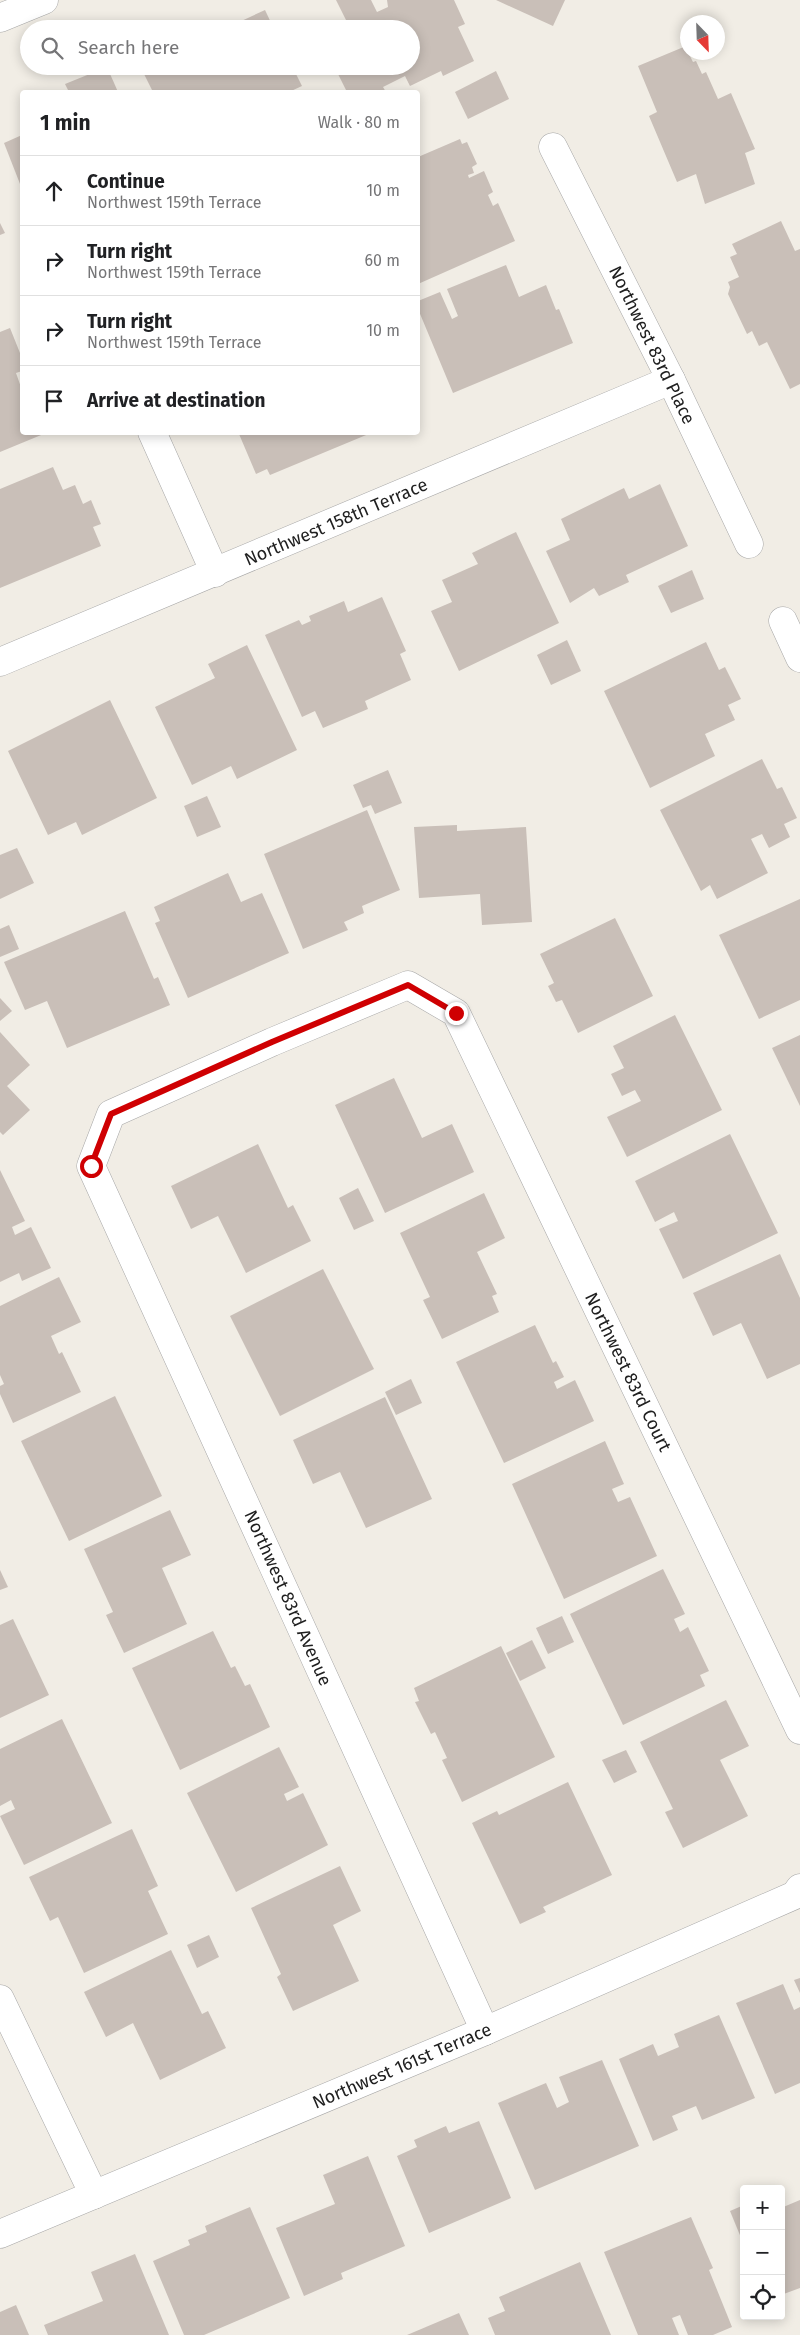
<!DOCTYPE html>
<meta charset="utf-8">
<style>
:root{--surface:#fff;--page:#f6f6f6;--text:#202124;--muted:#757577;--line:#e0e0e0}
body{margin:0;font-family:"Fira Sans",sans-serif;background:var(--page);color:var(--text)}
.controls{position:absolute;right:15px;bottom:15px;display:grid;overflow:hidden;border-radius:5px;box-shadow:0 2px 12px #0003}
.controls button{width:45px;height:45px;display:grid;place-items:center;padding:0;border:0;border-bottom:1px solid var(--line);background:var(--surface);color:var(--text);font:25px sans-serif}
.compass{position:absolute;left:680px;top:15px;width:45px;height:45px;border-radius:50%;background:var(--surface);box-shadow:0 2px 12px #0003;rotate:157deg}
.stop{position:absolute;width:15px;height:15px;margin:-11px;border:4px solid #cf0002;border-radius:50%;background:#fff}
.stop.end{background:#cf0002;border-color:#fff;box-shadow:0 1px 5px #0008}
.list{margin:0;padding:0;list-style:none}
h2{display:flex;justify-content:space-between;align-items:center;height:65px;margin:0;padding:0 20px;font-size:21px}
h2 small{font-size:16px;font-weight:400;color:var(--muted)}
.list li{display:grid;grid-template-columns:32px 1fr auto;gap:15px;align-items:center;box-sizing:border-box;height:70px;padding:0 20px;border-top:1px solid var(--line)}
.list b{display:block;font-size:19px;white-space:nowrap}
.list p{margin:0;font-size:16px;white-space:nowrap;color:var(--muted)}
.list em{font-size:16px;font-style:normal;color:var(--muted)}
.icon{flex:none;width:28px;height:28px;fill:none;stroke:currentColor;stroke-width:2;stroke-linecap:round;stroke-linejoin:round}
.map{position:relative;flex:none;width:800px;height:2335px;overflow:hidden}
.search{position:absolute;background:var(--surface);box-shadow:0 2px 12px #0003;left:20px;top:20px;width:400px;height:55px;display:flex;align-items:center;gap:12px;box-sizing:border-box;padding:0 18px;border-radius:28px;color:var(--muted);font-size:19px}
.panel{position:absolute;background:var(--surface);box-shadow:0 2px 12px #0003;left:20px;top:90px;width:400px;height:345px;border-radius:5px}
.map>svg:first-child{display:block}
.building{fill:#c9bfb8}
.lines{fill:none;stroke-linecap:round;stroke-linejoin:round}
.minor-casing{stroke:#a7a7a7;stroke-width:29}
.minor{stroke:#fff;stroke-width:28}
.route{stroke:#cf0002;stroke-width:6}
.labels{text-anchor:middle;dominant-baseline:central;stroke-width:4;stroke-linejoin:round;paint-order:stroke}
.street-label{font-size:18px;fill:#202020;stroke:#fff}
</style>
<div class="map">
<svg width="800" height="2335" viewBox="0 0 800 2335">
<rect width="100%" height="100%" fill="#f1ede5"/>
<!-- building -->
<g class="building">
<path d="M336,0h35l6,12 11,-5 -1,-7h67l11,24 -7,3 16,34 -31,15 -2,-5 -31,15 -5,-10 -22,11 3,5h-39l-13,-26h77v-37h-55l-3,-5 -4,2z"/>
<path d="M496,0h69l-12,26z"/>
<path d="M265,10l9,19h-50z"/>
<path d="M686,46l2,6 5,10 3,-1 6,13 4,-2 12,27 13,-6 24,56 -10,4 10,31 -50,20 -9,-30 -19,8 -28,-66 8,-4 -19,-46z"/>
<path d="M160,66h132l10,20 -13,6h-136l-9,-18z"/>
<path d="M107,67l11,25h-49l-4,-8z"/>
<path d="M496,71l13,28 -41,20 -13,-27z"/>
<path d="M22,135v54l-18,-46z"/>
<path d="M460,139l2,5 5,-2 10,22 -5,3 2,6 -6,2 1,3 15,-7 9,21 -5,3 5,11 5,-3 17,38 -97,43v-127z"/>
<path d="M781,221l14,30 5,-2v135l-10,5 -23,-47 -8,4 -7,-15 -5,3 -19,-40 2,-7 -2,-5 11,-5 -9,-20 7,-3 -5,-10z"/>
<path d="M0,223l5,10 -5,2z"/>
<path d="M506,265l13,32 27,-12 10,25 3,-1 14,34 -120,50 -35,-84v-8l22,-9 12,27 6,-3 -11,-27z"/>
<path d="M10,328l12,30v13l-6,2 6,17v42l24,1 -46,19v-120z"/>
<path d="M242,433h129l-101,42 -3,-6 -11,5 -17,-40z"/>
<path d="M53,467l10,23 12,-5 8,19 8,-4 10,24 -8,3 8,19 -101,42v-99z"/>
<path d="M660,484l28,62 -62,29 3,7 -30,14 -5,-8 -24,15 -24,-52 24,-11 -9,-21 63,-31 5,11z"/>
<path d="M516,532l43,91 -100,48 -28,-60 21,-9 -10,-22 36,-16 -6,-11z"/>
<path d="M692,570l12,29 -33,14 -13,-27z"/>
<path d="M382,597l24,54 -6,3 11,26 -46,21 3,8 -45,19 -8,-17 -13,6 -37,-82 34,-15 3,5 9,-4 -2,-5 35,-15 4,11z"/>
<path d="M567,640l14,31 -30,14 -14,-30z"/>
<path d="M706,642l13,28 6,-3 16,32 -13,6 7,15 -30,14 10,22 -65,32 -46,-97z"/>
<path d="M247,645l50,105 -60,29 -6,-13 -39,19 -37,-78 60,-29 -7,-14z"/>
<path d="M110,700l47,98 -75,37 -6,-13 -28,13 -40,-84z"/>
<path d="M762,759l15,30 5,-2 15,31 -13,6 6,13 -21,11 -7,-14 -11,5 17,34 -51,26 -7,-14 -9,6 -41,-81z"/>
<path d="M388,770l14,33 -27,11 -4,-9 -8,3 -10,-23z"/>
<path d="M207,796l14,31 -24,10 -13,-31z"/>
<path d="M367,810l33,80 -38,16 2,7 -20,9 4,8 -45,19 -39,-95z"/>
<path d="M457,825v6l69,-4 6,95 -50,3 -2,-31 -61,4 -5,-71z"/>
<path d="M17,848l17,35 -34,16v-44z"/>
<path d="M228,873l13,29 21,-9 27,60 -101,45 -33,-75 5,-2 -6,-14z"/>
<path d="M800,899v101l-41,19 -40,-84z"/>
<path d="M125,911l29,68 4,-2 12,28 -103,43 -20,-47 -22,9 -21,-48z"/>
<path d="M615,918l38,78 -75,37 -16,-33 -6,2 -8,-16 6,-3 -14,-29z"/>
<path d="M9,925l10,24 -19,8v-28z"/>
<path d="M0,998l12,13 -12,10z"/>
<path d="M675,1015l47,95 -95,47 -20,-40 34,-16 -6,-11 -13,6 -11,-22 13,-6 -11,-22z"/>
<path d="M0,1032l30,33 -23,21 23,24 -27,25 -3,-3z"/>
<path d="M800,1035v71l-28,-58z"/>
<path d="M394,1078l28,60 30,-14 22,48 -89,41 -50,-108z"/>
<path d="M730,1134l48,99 -95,46 -24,-50 19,-8 -4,-9 -19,10 -20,-41z"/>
<path d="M258,1144l30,64 5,-3 18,36 -65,32 -28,-57 -27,13 -20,-43z"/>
<path d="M0,1170l25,51 -13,6 3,8 16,-8 20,41 -29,13 -3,-8 -19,9z"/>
<path d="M358,1188l16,33 -20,9 -15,-32z"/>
<path d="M484,1193l21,45 -28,14 20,42 -5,2 7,16 -57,27 -19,-39 7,-3 -30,-64z"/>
<path d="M780,1254l20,44v66l-33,15 -26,-56 -28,13 -20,-43z"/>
<path d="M323,1269l51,100 -94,47 -50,-100z"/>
<path d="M59,1277l22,45 -30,14 8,18 3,-2 19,40 -68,31 -13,-29v-8l4,-2 -4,-9v-69z"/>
<path d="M535,1325l18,38 3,-2 8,16 -10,5 3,7 18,-9 19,41 -90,42 -48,-101z"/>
<path d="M411,1379l11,24 -26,12 -11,-23z"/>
<path d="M115,1396l47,100 -93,45 -48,-100z"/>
<path d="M385,1397l47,102 -66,29 -26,-56 -27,12 -20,-44z"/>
<path d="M605,1441l19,43 -12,5 6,13 12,-5 27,59 -93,43 -52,-115z"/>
<path d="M170,1510l21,45 -29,13 25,56 -63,29 -18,-38 7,-3 -29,-63z"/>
<path d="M663,1569l22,45 -11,5 6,13 8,-5 21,44 -9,4 5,11 -82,39 -53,-111z"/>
<path d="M0,1570l8,17 -8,3z"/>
<path d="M562,1616l12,26 -26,12 -12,-26z"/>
<path d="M13,1619l36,76 -49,23v-93z"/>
<path d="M213,1631l18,37 4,-2 10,20 5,-2 20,43 -90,43 -48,-102z"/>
<path d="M532,1640l14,28 -26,13 -14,-28z"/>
<path d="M501,1646l54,111 -93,45 -20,-42 5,-2 -12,-26 -4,2 -16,-32 4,-1 -5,-13z"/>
<path d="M726,1700l23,46 -29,14 28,56 -65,32 -18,-36 8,-3 -33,-67z"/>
<path d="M62,1719l50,104 -88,42 -24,-49 15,-7 -4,-9 -11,6v-57z"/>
<path d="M279,1747l20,40 -15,7 3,7 16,-8 25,52 -92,47 -49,-99z"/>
<path d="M626,1750l11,22 -23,11 -12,-23z"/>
<path d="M568,1782l44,93 -69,32 3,5 -26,12 -48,-101 25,-12 2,4z"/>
<path d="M132,1829l26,57 -10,5 20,43 -84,39 -26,-56 -8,4 -21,-44z"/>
<path d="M340,1866l21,45 -28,14 26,56 -66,30 -16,-34 4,-3 -30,-66z"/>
<path d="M209,1935l10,22 -22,11 -10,-23z"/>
<path d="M171,1950l31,64 6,-3 18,37 -66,32 -27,-57 -27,14 -22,-45z"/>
<path d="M800,1978v15l-6,-13z"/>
<path d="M783,1984l11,26 6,-3v76l-25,11 -39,-91z"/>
<path d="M719,2015l36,83 -53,22 -6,-14 -24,10 6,14 -25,11 -34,-82 34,-15 5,12 21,-9 -5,-13z"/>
<path d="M602,2060l37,86 -104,44 -37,-87 48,-20 11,25 12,-6 -10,-25z"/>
<path d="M479,2121l32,77 -82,35 -32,-77 20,-9 -3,-7 32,-14 3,7z"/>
<path d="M368,2156l37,90 -64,27 2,6 -39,17 -28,-68 59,-24 -12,-29z"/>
<path d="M800,2200v88l-19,7v-37l3,-1 -3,-7v-42z"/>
<path d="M744,2205v40l-14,-34z"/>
<path d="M250,2207l40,91 -86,37h-20l-31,-74 37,-16 -2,-5 19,-8 -2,-6z"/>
<path d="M691,2217l22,51 -4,2 23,57 -19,8h-25l-8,-20 -8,3 7,17h-41l-34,-83z"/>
<path d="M135,2254l34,81h-121l-4,-10 59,-24 -12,-29z"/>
<path d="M580,2262l31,73h-116l-7,-17 17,-7 -6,-14z"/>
<path d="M16,2305l13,30h-29v-23z"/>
<path d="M459,2313l10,22h-62z"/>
</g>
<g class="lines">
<!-- minor casing -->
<g class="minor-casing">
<g id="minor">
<path d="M0,18l44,-18"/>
<path d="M553,147l118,233 78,164"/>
<path d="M152,432l63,141"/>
<path d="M783,621l17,37"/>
<path d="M0,662l671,-282"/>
<path d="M0,1999l94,196"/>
<path d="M485,2031l-394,-865 20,-52 161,-72 136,-57 48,28 344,717"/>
<path d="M0,2234l485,-203 310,-136 5,-7"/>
</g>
</g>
<!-- minor -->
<use href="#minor" class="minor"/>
</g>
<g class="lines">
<!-- route -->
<path class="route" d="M91,1166l20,-52 161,-72 136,-57 48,28"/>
</g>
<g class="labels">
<!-- street labels -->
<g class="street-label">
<text transform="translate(652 345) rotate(64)">Northwest 83rd Place</text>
<text transform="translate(336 522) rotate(-23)">Northwest 158th Terrace</text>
<text transform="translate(628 1372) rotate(64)">Northwest 83rd Court</text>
<text transform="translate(288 1598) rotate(66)">Northwest 83rd Avenue</text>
<text transform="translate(402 2066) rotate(-23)">Northwest 161st Terrace</text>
</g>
</g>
</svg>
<div class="controls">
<button>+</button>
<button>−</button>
<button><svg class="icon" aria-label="locate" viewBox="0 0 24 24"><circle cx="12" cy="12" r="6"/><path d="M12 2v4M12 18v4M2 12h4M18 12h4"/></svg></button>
</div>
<svg class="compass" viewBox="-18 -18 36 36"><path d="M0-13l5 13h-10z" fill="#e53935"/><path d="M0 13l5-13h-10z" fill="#757577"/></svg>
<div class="stop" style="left:91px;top:1166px"></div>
<div class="stop end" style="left:456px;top:1013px"></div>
<div class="search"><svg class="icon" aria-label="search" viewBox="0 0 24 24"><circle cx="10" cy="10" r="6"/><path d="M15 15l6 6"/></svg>Search here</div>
<section class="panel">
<h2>1 min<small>Walk · 80 m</small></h2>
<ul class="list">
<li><svg class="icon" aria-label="ahead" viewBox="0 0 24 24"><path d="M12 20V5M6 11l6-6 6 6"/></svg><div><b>Continue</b><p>Northwest 159th Terrace</p></div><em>10 m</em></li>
<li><svg class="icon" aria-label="right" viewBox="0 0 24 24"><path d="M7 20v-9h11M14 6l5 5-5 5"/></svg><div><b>Turn right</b><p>Northwest 159th Terrace</p></div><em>60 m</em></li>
<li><svg class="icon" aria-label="right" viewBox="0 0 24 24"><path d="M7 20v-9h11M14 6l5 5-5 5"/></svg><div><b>Turn right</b><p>Northwest 159th Terrace</p></div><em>10 m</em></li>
<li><svg class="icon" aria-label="arrive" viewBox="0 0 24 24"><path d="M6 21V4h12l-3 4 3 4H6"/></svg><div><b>Arrive at destination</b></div></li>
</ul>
</section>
</div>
